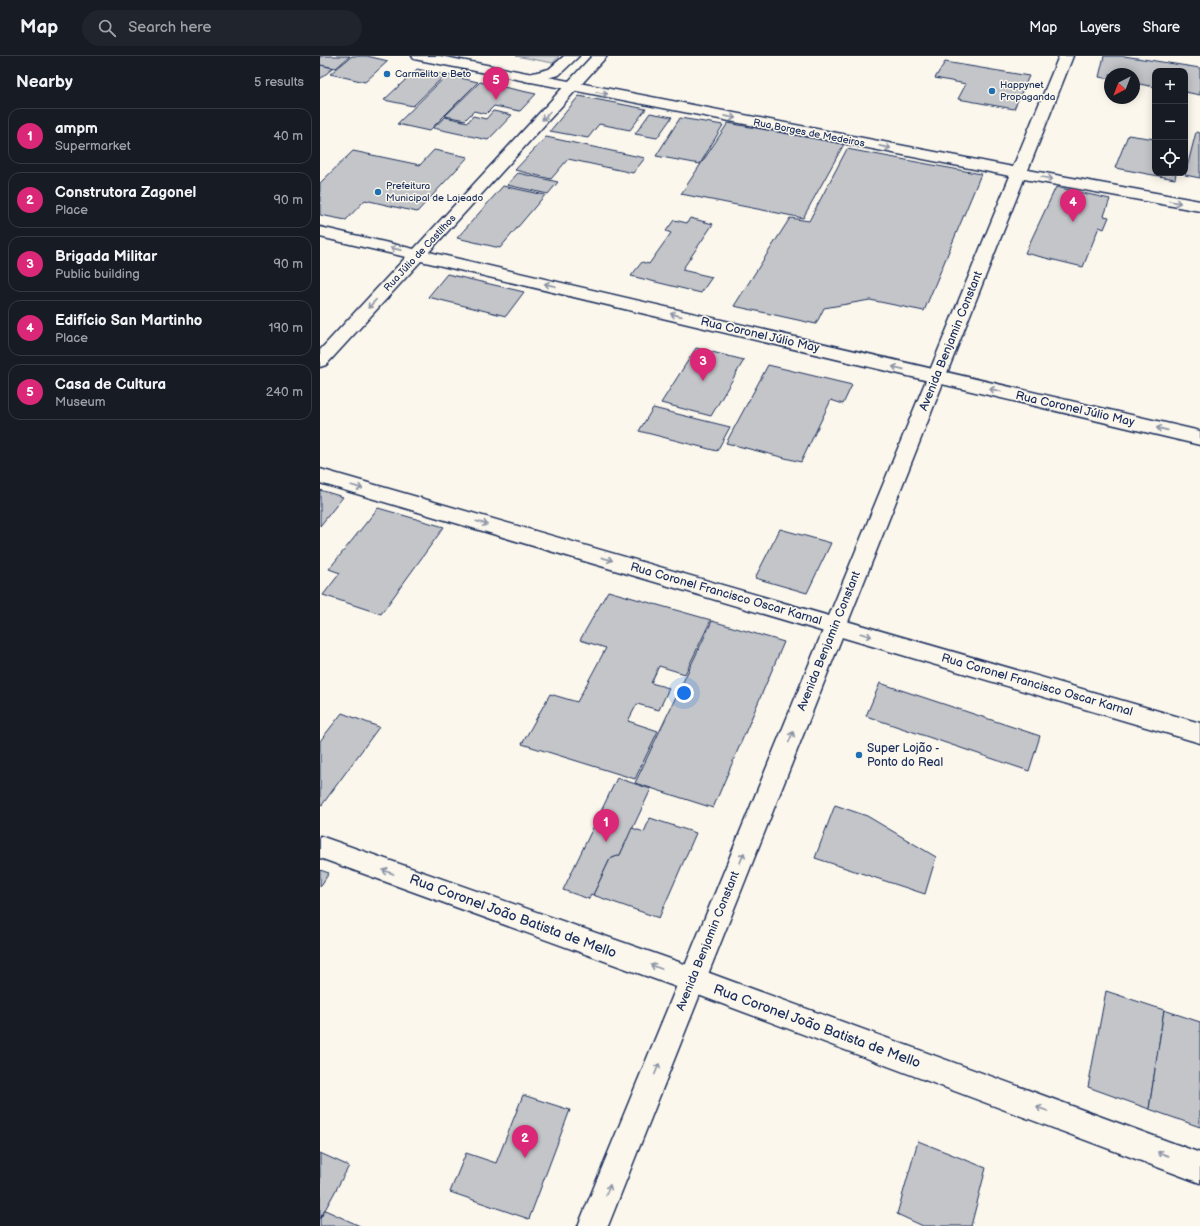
<!DOCTYPE html>
<meta charset="utf-8">
<style>
:root{--surface:#171b24;--page:#20242c;--text:#f1f3f6;--muted:#9ea1a6;--line:#363941;--accent:#db2777}
body{margin:0;font-family:"Balsamiq Sans",sans-serif;background:var(--page);color:var(--text)}
.controls{position:absolute;right:12px;top:12px;display:grid;overflow:hidden;border-radius:8px;box-shadow:0 2px 10px #0003}
.controls button{width:36px;height:36px;display:grid;place-items:center;padding:0;border:0;border-bottom:1px solid var(--line);background:var(--surface);color:var(--text);font:20px sans-serif}
.compass{position:absolute;left:784px;top:12px;width:36px;height:36px;border-radius:50%;background:var(--surface);box-shadow:0 2px 10px #0003;rotate:222deg}
.you{position:absolute;left:364px;top:637px;width:14px;height:14px;margin:-10px;border:3px solid #fff;border-radius:50%;background:#1a73e8;box-shadow:0 0 0 6px #1a73e833}
.badge{display:grid;place-items:center;width:26px;height:26px;border-radius:50%;background:var(--accent);color:#fff;font-size:13px;font-weight:700}
.pin{position:absolute;translate:-50% -33px;filter:drop-shadow(0 1px 2px #0008)}
.pin::after{content:'';position:absolute;top:21px;width:14px;height:12px;background:inherit;clip-path:polygon(0 0,100% 0,50% 100%)}
.list{margin:0;padding:0;list-style:none}
h2{display:flex;justify-content:space-between;align-items:center;height:52px;margin:0;padding:0 16px;font-size:17px}
h2 small{font-size:13px;font-weight:400;color:var(--muted)}
.list li{display:grid;grid-template-columns:26px 1fr auto;gap:12px;align-items:center;box-sizing:border-box;height:56px;margin:0 8px 8px;padding:0 8px;border:1px solid var(--line);border-radius:12px}
.list b{display:block;font-size:15px;white-space:nowrap}
.list p{margin:0;font-size:13px;white-space:nowrap;color:var(--muted)}
.list em{font-size:13px;font-style:normal;color:var(--muted)}
.icon{flex:none;width:22px;height:22px;fill:none;stroke:currentColor;stroke-width:2;stroke-linecap:round;stroke-linejoin:round}
.map{position:relative;flex:none;width:880px;height:1170px;overflow:hidden}
header{display:flex;align-items:center;gap:24px;box-sizing:border-box;height:56px;padding:0 20px;background:var(--surface);border-bottom:1px solid var(--line)}
header strong{font-size:19px}
nav{display:flex;gap:22px;margin-inline-start:auto;font-size:14px}
.search{width:280px;height:36px;background:var(--page);display:flex;align-items:center;gap:10px;box-sizing:border-box;padding:0 14px;border-radius:22px;color:var(--muted);font-size:15px}
main{display:flex}
aside{flex:1;background:var(--surface)}
.map>svg:first-child{display:block}
.green{fill:#dadad7;stroke:#7a849a}
.building{fill:#c3c5c9;stroke:#1b2f5e}
.lines{fill:none;stroke-linecap:round;stroke-linejoin:round}
.minor-casing{stroke:#1b2f5e;stroke-width:3}
.major-casing{stroke:#1b2f5e;stroke-width:3}
.minor{fill:#fbf7ec;fill-rule:evenodd}
.major{fill:#fbf7ec;fill-rule:evenodd}
.oneway{stroke:#8b93a5}
.poi-dot{fill:#1f6fb2;stroke:#fbf7ec;stroke-width:1.5}
.labels{text-anchor:middle;dominant-baseline:central;stroke-width:3;stroke-linejoin:round;paint-order:stroke}
.far-poi-label{font-size:10px;fill:#1b2f5e;stroke:#fbf7ec;text-anchor:start}
.far-street-label{font-size:10px;fill:#1b2f5e;stroke:#fbf7ec}
.street-label{font-size:12px;fill:#1b2f5e;stroke:#fbf7ec}
.poi-label{font-size:12px;fill:#1b2f5e;stroke:#fbf7ec;text-anchor:start}
.near-street-label{font-size:14px;fill:#1b2f5e;stroke:#fbf7ec}
</style>
<header>
<strong>Map</strong>
<div class="search"><svg class="icon" aria-label="search" viewBox="0 0 24 24"><circle cx="10" cy="10" r="6"/><path d="M15 15l6 6"/></svg>Search here</div>
<nav><a>Map</a><a>Layers</a><a>Share</a></nav>
</header>
<main>
<aside>
<h2>Nearby<small>5 results</small></h2>
<ul class="list">
<li><span class="badge">1</span><div><b>ampm</b><p>Supermarket</p></div><em>40 m</em></li>
<li><span class="badge">2</span><div><b>Construtora Zagonel</b><p>Place</p></div><em>90 m</em></li>
<li><span class="badge">3</span><div><b>Brigada Militar</b><p>Public building</p></div><em>90 m</em></li>
<li><span class="badge">4</span><div><b>Edifício San Martinho</b><p>Place</p></div><em>190 m</em></li>
<li><span class="badge">5</span><div><b>Casa de Cultura</b><p>Museum</p></div><em>240 m</em></li>
</ul>
</aside>
<div class="map">
<svg width="880" height="1170" viewBox="0 0 880 1170">
<rect width="100%" height="100%" fill="#fbf7ec"/>
<filter id="ink" filterUnits="userSpaceOnUse"><feTurbulence type="fractalNoise" baseFrequency=".025" numOctaves="2"/><feDisplacementMap in="SourceGraphic" scale="8" xChannelSelector="R" yChannelSelector="G"/><feConvolveMatrix kernelMatrix="1 2 1 2 8 2 1 2 1" color-interpolation-filters="sRGB"/></filter>
<g filter="url(#ink)">
<!-- green -->
<path class="green" d="M196,0h43l-6,7z"/>
<!-- building -->
<g class="building">
<path d="M0,0h30l-14,12 -16,-3z"/>
<path d="M32,0h15l21,5 -23,21 -35,-8z"/>
<path d="M784,0h20l76,12v27l-15,-3v-21h-30v16l-21,-4v-9h-24v5l-11,-2z"/>
<path d="M625,6l84,14 -15,33 -56,-10 8,-15 -31,-6z"/>
<path d="M0,9l13,3 -13,11z"/>
<path d="M97,13l28,6 -32,31 -29,-6z"/>
<path d="M127,19l31,7 -49,49 -32,-7z"/>
<path d="M160,26l56,12 -16,17 -26,-5 -8,8 -12,-3 -9,9 -20,-4z"/>
<path d="M259,40l67,13 -16,21 -31,-6 -11,14 -38,-7z"/>
<path d="M173,55l19,4 -24,25 -55,-12 12,-11 23,5 5,-6 13,3z"/>
<path d="M330,57l22,4 -15,21 -22,-4z"/>
<path d="M360,62l43,7 -23,39 -44,-8z"/>
<path d="M408,67l116,21 -41,74 -122,-24z"/>
<path d="M876,76l4,1v45l-15,-3z"/>
<path d="M808,79l27,4v34h21l-1,6 -60,-11z"/>
<path d="M226,81l99,21 -12,15 -65,-14 -17,20 -36,-9z"/>
<path d="M527,93l134,25 -57,137 -54,-11 -46,8 -8,16 -82,-18 56,-88 19,3z"/>
<path d="M114,94l34,7 -51,55 -52,-12 -19,20 -26,-5v-32l33,-32 67,14z"/>
<path d="M198,117l31,7 9,2 -10,12 -41,-9z"/>
<path d="M183,130l42,9 -45,53 -43,-10z"/>
<path d="M736,131l54,12 -6,17 5,1 -5,12 -5,-2 -16,40 -58,-14z"/>
<path d="M370,162l23,6 -31,46 30,7 -11,16 -70,-17 11,-14 7,2 22,-31 -5,-2 8,-11 13,3z"/>
<path d="M127,218l77,18 -18,24 -78,-19z"/>
<path d="M376,292l48,12 -33,56 -50,-13z"/>
<path d="M448,309l84,20 -9,19 -12,-4 -30,62 -75,-19z"/>
<path d="M333,352l77,19 -13,24 -78,-20z"/>
<path d="M0,434l23,7 -23,29z"/>
<path d="M58,452l66,19 -63,87 -58,-19 17,-22 -11,-4z"/>
<path d="M460,473l51,14 -24,50 -52,-15z"/>
<path d="M288,535l103,29 -26,54 -26,-8 -8,17 18,5 -10,22 -22,-6 -9,17 30,10 -23,48 -113,-35 28,-50 27,8 29,-54 -26,-8z"/>
<path d="M392,565l72,21 -71,166 -78,-25z"/>
<path d="M560,627l160,53 -11,35 -163,-55z"/>
<path d="M22,657l37,14 -57,78 -2,-1v-63z"/>
<path d="M297,722l34,11 -31,66 -10,4 -17,36 -2,-1 -2,5 -26,-9z"/>
<path d="M515,749l32,11 69,41 -11,37 -110,-36z"/>
<path d="M330,762l46,15 -37,85 -66,-23 17,-36 10,-4 12,-27 12,4z"/>
<path d="M0,814l9,3 -9,14z"/>
<path d="M786,935l58,19 -15,99 -61,-22z"/>
<path d="M844,954l36,12v105l-51,-18z"/>
<path d="M203,1039l47,15 -41,109 -79,-27 16,-39 30,10z"/>
<path d="M598,1085l68,27 -15,58h-48l-26,-12z"/>
<path d="M0,1097l29,13 -29,53z"/>
<path d="M5,1154l35,16h-40v-7z"/>
</g>
<g class="lines">
<!-- minor casing -->
<g class="minor-casing">
<g id="minor">
<path d="M244,0h15l-20,19 -29,7 -5,-1 -2,-3 2,-3 24,-6z"/>
<path d="M272,0h15l-178,196 771,179v14l-779,-184 -95,104 -6,2v-17l86,-93 -86,-20v-10l94,22z"/>
<path d="M0,413l880,254v20l-880,-260z"/>
<path d="M0,780l373,131 507,186v30l-507,-190 -373,-135z"/>
</g>
</g>
<!-- major casing -->
<g class="major-casing">
<path id="major" d="M92,0h28l573,111 46,-111h14l-45,114 172,31v10l-176,-32 -416,1047h-30l432,-1050 -591,-116 -5,-1z"/>
</g>
<!-- minor -->
<use href="#minor" class="minor"/>
<!-- major -->
<use href="#major" class="major"/>
</g>
<!-- one-way arrows -->
<defs><path id="oneway-shaft" d="M-6 0H5M1.5-3L5.5 0L1.5 3" fill="none" stroke-width="1.6" stroke-linecap="round" stroke-linejoin="round"/></defs>
<g class="oneway">
<use href="#oneway-shaft" transform="translate(282 37) rotate(11)"/>
<use href="#oneway-shaft" transform="translate(226 60) rotate(133)"/>
<use href="#oneway-shaft" transform="translate(410 61) rotate(11)"/>
<use href="#oneway-shaft" transform="translate(565 91) rotate(11)"/>
<use href="#oneway-shaft" transform="translate(727 122) rotate(10)"/>
<use href="#oneway-shaft" transform="translate(855 146) rotate(10)"/>
<use href="#oneway-shaft" transform="translate(76 193) rotate(-167)"/>
<use href="#oneway-shaft" transform="translate(230 229) rotate(-167)"/>
<use href="#oneway-shaft" transform="translate(52 248) rotate(133)"/>
<use href="#oneway-shaft" transform="translate(356 259) rotate(-167)"/>
<use href="#oneway-shaft" transform="translate(578 312) rotate(-167)"/>
<use href="#oneway-shaft" transform="translate(675 334) rotate(-167)"/>
<use href="#oneway-shaft" transform="translate(842 373) rotate(-167)"/>
<use href="#oneway-shaft" transform="translate(37 431) rotate(16)"/>
<use href="#oneway-shaft" transform="translate(162 467) rotate(16)"/>
<use href="#oneway-shaft" transform="translate(287 503) rotate(16)"/>
<use href="#oneway-shaft" transform="translate(546 579) rotate(16)"/>
<use href="#oneway-shaft" transform="translate(471 681) rotate(-68)"/>
<use href="#oneway-shaft" transform="translate(422 802) rotate(-68)"/>
<use href="#oneway-shaft" transform="translate(68 816) rotate(-160)"/>
<use href="#oneway-shaft" transform="translate(336 911) rotate(-160)"/>
<use href="#oneway-shaft" transform="translate(337 1013) rotate(-68)"/>
<use href="#oneway-shaft" transform="translate(722 1053) rotate(-160)"/>
<use href="#oneway-shaft" transform="translate(843 1098) rotate(-160)"/>
<use href="#oneway-shaft" transform="translate(288 1134) rotate(-68)"/>
</g>
</g>
<!-- markers -->
<g class="poi-dot">
<circle cx="67" cy="18" r="4"/>
<circle cx="672" cy="35" r="4"/>
<circle cx="58" cy="136" r="4"/>
<circle cx="539" cy="699" r="4"/>
</g>
<g class="labels">
<!-- far-poi labels -->
<g class="far-poi-label">
<text x="75" y="18">Carmelito e Beto</text>
<text x="680" y="29">Happynet<tspan x="680" dy="12">Propaganda</tspan></text>
<text x="66" y="130">Prefeitura<tspan x="66" dy="12">Municipal de Lajeado</tspan></text>
</g>
<!-- far-street labels -->
<g class="far-street-label">
<text transform="translate(489 77) rotate(11)">Rua Borges de Medeiros</text>
<text transform="translate(100 197) rotate(-47)">Rua Júlio de Castilhos</text>
</g>
<!-- street labels -->
<g class="street-label">
<text transform="translate(440 279) rotate(13)">Rua Coronel Júlio May</text>
<text transform="translate(631 285) rotate(-68)">Avenida Benjamin Constant</text>
<text transform="translate(755 353) rotate(13)">Rua Coronel Júlio May</text>
<text transform="translate(406 538) rotate(16)">Rua Coronel Francisco Oscar Karnal</text>
<text transform="translate(509 585) rotate(-68)">Avenida Benjamin Constant</text>
<text transform="translate(717 629) rotate(16)">Rua Coronel Francisco Oscar Karnal</text>
<text transform="translate(388 885) rotate(-68)">Avenida Benjamin Constant</text>
</g>
<!-- poi labels -->
<g class="poi-label">
<text x="547" y="692">Super Lojão -<tspan x="547" dy="14">Ponto do Real</tspan></text>
</g>
<!-- near-street labels -->
<g class="near-street-label">
<text transform="translate(193 860) rotate(20)">Rua Coronel João Batista de Mello</text>
<text transform="translate(497 970) rotate(20)">Rua Coronel João Batista de Mello</text>
</g>
</g>
</svg>
<div class="controls">
<button>+</button>
<button>−</button>
<button><svg class="icon" aria-label="locate" viewBox="0 0 24 24"><circle cx="12" cy="12" r="6"/><path d="M12 2v4M12 18v4M2 12h4M18 12h4"/></svg></button>
</div>
<svg class="compass" viewBox="-18 -18 36 36"><path d="M0-13l5 13h-10z" fill="#e53935"/><path d="M0 13l5-13h-10z" fill="#9ea1a6"/></svg>
<div class="you"></div>
<div class="pin badge" style="left:286px;top:786px">1</div>
<div class="pin badge" style="left:205px;top:1102px">2</div>
<div class="pin badge" style="left:383px;top:325px">3</div>
<div class="pin badge" style="left:753px;top:166px">4</div>
<div class="pin badge" style="left:176px;top:44px">5</div>
</div>
</main>
